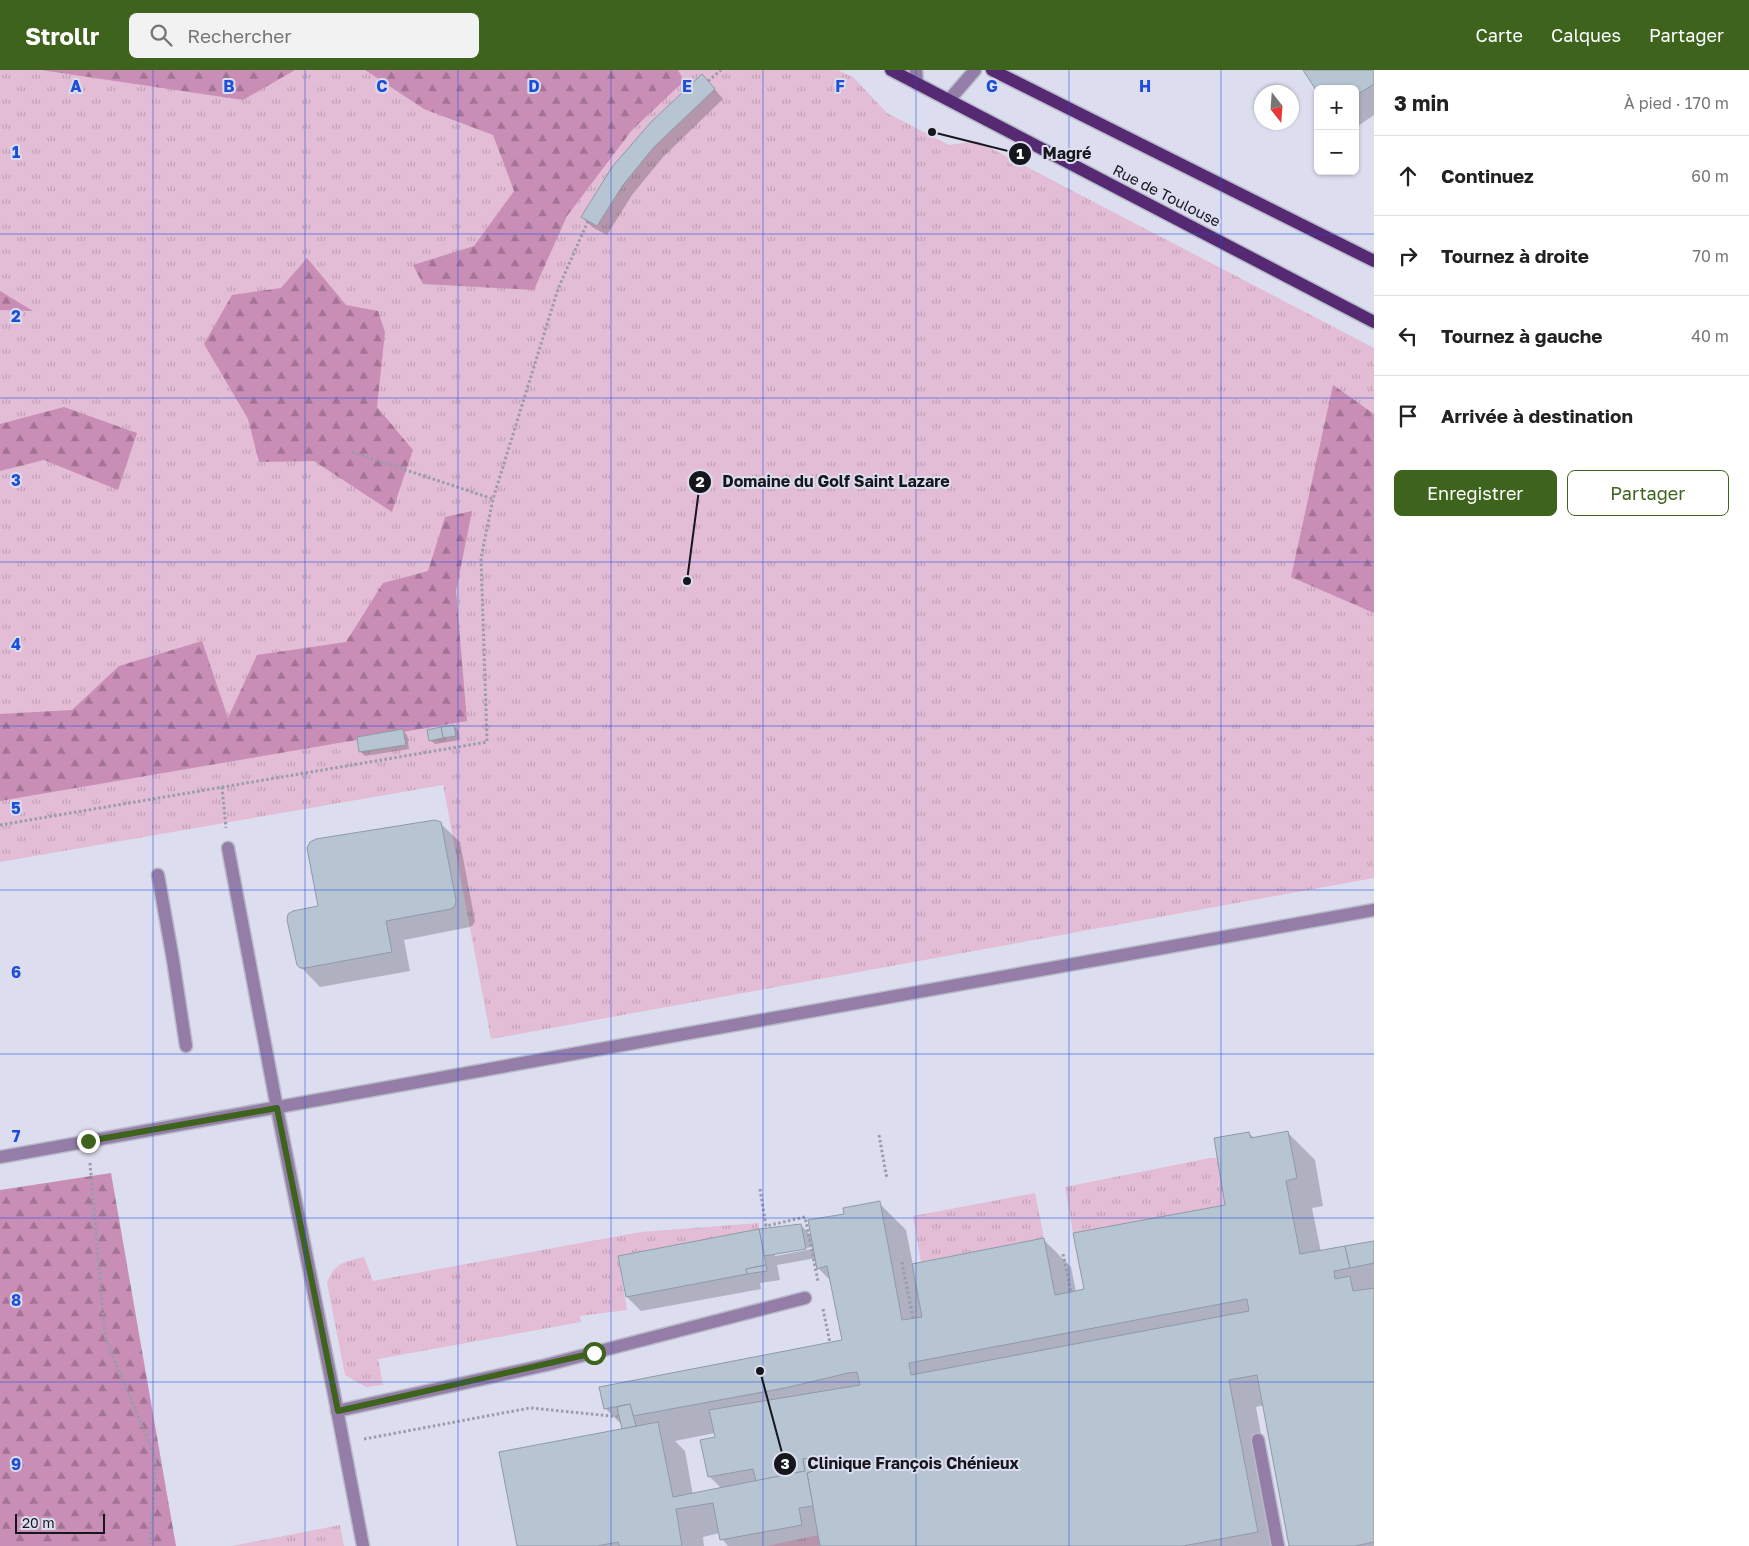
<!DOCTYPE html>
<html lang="fr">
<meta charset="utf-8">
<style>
:root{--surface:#fff;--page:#f2f2f2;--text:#222;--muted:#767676;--line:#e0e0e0;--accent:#3d631c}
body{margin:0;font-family:"Golos Text",sans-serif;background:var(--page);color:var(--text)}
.controls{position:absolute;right:15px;top:15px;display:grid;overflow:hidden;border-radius:8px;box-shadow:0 1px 4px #0004}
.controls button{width:45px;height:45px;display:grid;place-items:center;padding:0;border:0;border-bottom:1px solid var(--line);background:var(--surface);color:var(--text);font:25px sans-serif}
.compass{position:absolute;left:1254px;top:15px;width:45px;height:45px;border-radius:50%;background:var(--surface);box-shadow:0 1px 4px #0004;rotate:163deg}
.scale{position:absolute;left:15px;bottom:12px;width:90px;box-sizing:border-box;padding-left:5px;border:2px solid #16161d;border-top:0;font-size:14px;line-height:18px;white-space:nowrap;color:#16161d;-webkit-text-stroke:4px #dcdef0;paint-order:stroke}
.stop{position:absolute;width:15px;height:15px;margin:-11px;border:4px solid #3d631c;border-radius:50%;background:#fff}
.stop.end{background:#3d631c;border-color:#fff;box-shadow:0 1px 5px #0008}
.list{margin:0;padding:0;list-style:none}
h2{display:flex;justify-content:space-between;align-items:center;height:65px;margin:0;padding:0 20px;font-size:21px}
h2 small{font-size:16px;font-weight:400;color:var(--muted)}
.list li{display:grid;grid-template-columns:32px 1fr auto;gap:15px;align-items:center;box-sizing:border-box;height:80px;padding:0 20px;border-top:1px solid var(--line)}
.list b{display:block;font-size:19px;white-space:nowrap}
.list em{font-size:16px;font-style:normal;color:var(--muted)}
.actions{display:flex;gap:10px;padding:15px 20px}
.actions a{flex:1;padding:11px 0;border:1px solid var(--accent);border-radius:8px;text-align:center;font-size:18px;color:var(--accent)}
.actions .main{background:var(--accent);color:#fff}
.icon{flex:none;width:28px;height:28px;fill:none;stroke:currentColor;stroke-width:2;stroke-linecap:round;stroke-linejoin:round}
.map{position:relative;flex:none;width:1374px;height:1476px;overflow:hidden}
header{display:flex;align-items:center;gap:30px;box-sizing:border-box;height:70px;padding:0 25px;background:var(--accent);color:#fff}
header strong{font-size:24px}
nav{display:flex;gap:28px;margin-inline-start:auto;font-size:18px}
.search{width:350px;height:45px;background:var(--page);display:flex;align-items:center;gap:12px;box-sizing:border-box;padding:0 18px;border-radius:8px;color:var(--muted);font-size:19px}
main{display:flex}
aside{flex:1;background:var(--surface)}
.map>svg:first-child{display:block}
.grass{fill:url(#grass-tufts)}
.forest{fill:url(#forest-firs)}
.shadow{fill:#0003;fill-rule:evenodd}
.building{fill:#b7c4d2;stroke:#8e9aa8;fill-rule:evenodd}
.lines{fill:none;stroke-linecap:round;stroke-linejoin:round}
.service-casing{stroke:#b8baca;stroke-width:15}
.minor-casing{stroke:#b8baca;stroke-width:15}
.primary-casing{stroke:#b8baca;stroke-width:15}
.path{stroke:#9b9cab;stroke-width:3;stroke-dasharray:2.5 2.5;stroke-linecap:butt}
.service{stroke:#947da7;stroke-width:12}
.minor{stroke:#947da7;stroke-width:12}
.primary{stroke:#562973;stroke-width:12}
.route{stroke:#3d631c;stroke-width:6}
.grid{fill:none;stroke:#1d4ed8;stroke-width:1;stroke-opacity:0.55}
.labels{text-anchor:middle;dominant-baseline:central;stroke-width:4;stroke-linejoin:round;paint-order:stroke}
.street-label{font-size:15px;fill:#16161d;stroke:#dcdef0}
.grid-label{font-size:16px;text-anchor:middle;font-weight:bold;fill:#1d4ed8;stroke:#dcdef0;stroke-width:4;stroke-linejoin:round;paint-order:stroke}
.leader{fill:none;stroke:#16161d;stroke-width:2}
.callout-dot{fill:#16161d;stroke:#dcdef0;stroke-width:2}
.mark-label{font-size:15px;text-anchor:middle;font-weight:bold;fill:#fff}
.callout-label{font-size:16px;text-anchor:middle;font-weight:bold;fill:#16161d;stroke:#dcdef0;stroke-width:4;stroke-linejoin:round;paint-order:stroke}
</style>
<header>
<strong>Strollr</strong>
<div class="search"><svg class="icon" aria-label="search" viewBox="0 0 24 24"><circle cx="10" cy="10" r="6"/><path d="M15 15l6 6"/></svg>Rechercher</div>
<nav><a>Carte</a><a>Calques</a><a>Partager</a></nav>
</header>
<main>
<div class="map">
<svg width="1374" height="1476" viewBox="0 0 1374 1476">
<defs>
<pattern id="grass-tufts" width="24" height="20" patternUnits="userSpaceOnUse" patternTransform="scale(1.25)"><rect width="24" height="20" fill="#e3bcd5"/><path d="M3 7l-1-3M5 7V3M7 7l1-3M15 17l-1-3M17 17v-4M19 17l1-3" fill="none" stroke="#c2a1b6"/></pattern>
<pattern id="forest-firs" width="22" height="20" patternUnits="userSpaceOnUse" patternTransform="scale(1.25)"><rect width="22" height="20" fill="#c98eb6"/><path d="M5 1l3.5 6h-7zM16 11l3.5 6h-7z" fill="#a27393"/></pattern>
</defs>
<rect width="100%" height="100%" fill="#dcdef0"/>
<!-- grass -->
<g class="grass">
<path d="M0,0h838l16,8 33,35 62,32 28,-4 397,207v530l-883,161 -48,-254 -443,77z"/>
<path d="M1210,1088h7l8,47 -152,28 -8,-46z"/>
<path d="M1035,1123l9,45 -123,24 -8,-46z"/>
<path d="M759,1153v6l-141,27 9,54 -47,6 1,6 -203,37 5,26 -17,2 -21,-12 -18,-92c8,-21 17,-21 37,-26l9,24 268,-49z"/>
<path d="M340,1455l4,21h-112z"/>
<path d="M818,1465l2,11h-53z"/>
</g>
<!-- forest -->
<g class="forest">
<path d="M41,0h254l-52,30z"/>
<path d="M365,0h313l6,11 -52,49 -65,86 -33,74 -111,-6 -10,-19 61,-19 40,-55 -21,-56 -69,-26z"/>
<path d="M307,188l39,47 32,6 7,21 -8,75 36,43 -21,62 -78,-51 -55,1 -11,-43 -44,-75 28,-49 49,-7z"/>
<path d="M0,221l33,20 -33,-1z"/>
<path d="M1333,315l41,29v199l-83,-36z"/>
<path d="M64,337l73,26 -19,57 -74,-30 -44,11v-47z"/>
<path d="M472,441l-16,80 11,130 -467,80v-87l72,-4 47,-44 83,-25 26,77 29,-63 89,-13 37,-59 45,-12 17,-54z"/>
<path d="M111,1103l65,373h-176v-356z"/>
</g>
<!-- shadow -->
<g class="shadow">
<path d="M1304,0h70v45l-19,13v-39z"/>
<path d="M712,16l11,13 -60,58 -31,38 -25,40 -15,-8 -10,-10z"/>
<path d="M454,656l5,5 1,9 -25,4 -5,-4z"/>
<path d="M402,660l5,5 2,14 -44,7 -5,-5z"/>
<path d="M440,753l20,19 15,79 -2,4 -3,2 -66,13 6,31 -90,16 -22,-23 21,-57z"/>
<path d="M1287,1062l28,28 8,46 -11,2 9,44 53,-10v304h-83l-27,-141 -8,2 26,139h-554l-6,-7 -2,-6 -17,4 1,9h-185l104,-116v-4l-18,-18 238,-67 -12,-60 -13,-13 -2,-10 -39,7 3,15 -20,3 1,6 -120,22 -14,-14 174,-72 11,12 34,-22 33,-12 27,27 7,35 131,-25 27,27 5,25 10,-2 141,-84 22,-73 6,6zM812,1177v2l-37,7v-3zM715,1363l2,5 -8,38 13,13 -29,6 -8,-44 -10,-10z"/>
</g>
<!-- building -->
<g class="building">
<path d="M1303,0h71v14l-19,12v-7h-37v4z"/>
<path d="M702,4l13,15 -61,58 -31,38 -26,41 -16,-9 31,-50 39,-45z"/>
<path d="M454,655l2,11 -13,2 -2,-11z"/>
<path d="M441,657l2,11 -14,3 -2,-11z"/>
<path d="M403,659l3,16 -47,7 -2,-15z"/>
<path d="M435,750l6,2 15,79 -1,5 -4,3 -65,12 6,31 -87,16h-5l-3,-3 -10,-45 1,-6 5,-3 25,-5 -11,-58 3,-6 6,-3z"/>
<path d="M1288,1061l9,47 -11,3 14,73 45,-8 5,22 -16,3 1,8 15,-3 3,15 21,-3v254l-19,4h-66l-32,-171 -28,5 29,152 -75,14h-363l-13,-73 8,-3 -4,-12 -8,1 2,12 -49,10 -3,-12 -45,8 -8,-37 15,-3 -6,-27 151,-25 -3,-13 -9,1 -63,15 -152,28 -3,-12 -26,5 -5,-22 243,-47 -15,-74 -10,3 -9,-49 36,-6 -1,-6 37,-7 22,119 20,-3 -10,-53 132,-26 11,57 16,-3 13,-3 -11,-56 152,-28 -11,-67 35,-6 2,6zM1247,1229l2,12 -338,64 -2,-12z"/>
<path d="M801,1154l5,25 -42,7 -5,-27z"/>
<path d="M759,1159l7,36 -20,4 1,5 -121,23 -8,-41z"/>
<path d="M1374,1171v22l-24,5 -5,-22z"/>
<path d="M766,1195l1,6 -20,3 -1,-5z"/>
<path d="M630,1334l6,22 -14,3 -5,-22z"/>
<path d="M658,1352l15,75 132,-26 -2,-12 8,-1 4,12 -8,3 6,33 -14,2 3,17 -82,15 -7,-37 -37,6 6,37h-63l-1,-4 -21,4h-80l-18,-94z"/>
</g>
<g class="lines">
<!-- service casing -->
<g class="service-casing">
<g id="service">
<path d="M228,778l49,260 58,291 28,147"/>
<path d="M158,805l15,85 13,86"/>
<path d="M337,1341l209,-46 259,-67"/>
<path d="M1258,1370l20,106"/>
</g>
</g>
<!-- minor casing -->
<g class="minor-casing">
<g id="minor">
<path d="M916,0l1,14"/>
<path d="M949,30l26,-30"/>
<path d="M0,1087l1374,-247"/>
</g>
</g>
<!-- primary casing -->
<g class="primary-casing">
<g id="primary">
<path d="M891,0l483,252"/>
<path d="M992,0l382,191"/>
</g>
</g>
<!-- path -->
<g class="path">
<path d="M708,11l13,-11"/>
<path d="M352,382l141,47"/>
<path d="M222,717l4,41"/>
<path d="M0,755l487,-83 -6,-184 12,-59 65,-210 30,-68"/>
<path d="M879,1065l8,44"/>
<path d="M90,1093l15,174 51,122 -6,87"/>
<path d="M760,1119l6,37 39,-9 13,64"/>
<path d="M1063,1184l8,38"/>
<path d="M902,1192l11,56"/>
<path d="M823,1239l7,34"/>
<path d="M364,1369l166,-31 90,9"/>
</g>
<!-- service -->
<use href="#service" class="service"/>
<!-- minor -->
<use href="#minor" class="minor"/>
<!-- primary -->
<use href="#primary" class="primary"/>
</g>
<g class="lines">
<!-- route -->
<path class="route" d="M88,1071l189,-33 61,303 256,-58"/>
</g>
<!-- grid -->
<path class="grid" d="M153,0v1476M305,0v1476M458,0v1476M611,0v1476M763,0v1476M916,0v1476M1069,0v1476M1221,0v1476M0,164h1374M0,328h1374M0,492h1374M0,656h1374M0,820h1374M0,984h1374M0,1148h1374M0,1312h1374"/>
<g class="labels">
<!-- street labels -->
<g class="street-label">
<text transform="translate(1167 125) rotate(27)">Rue de Toulouse</text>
</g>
</g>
<g class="grid-label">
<text x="76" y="22">A</text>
<text x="229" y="22">B</text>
<text x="382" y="22">C</text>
<text x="534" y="22">D</text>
<text x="687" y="22">E</text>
<text x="840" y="22">F</text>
<text x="992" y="22">G</text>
<text x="1145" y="22">H</text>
<text x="16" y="88">1</text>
<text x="16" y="252">2</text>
<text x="16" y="416">3</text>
<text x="16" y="580">4</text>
<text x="16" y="744">5</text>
<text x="16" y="908">6</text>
<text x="16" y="1072">7</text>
<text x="16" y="1236">8</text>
<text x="16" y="1400">9</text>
</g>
<!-- callouts -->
<path class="leader" d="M932 62L1020 84M687 511L700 412M760 1301L785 1394"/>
<g class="callout-dot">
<circle cx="932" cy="62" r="5"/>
<circle cx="687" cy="511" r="5"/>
<circle cx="760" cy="1301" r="5"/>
<circle cx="1020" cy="84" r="12"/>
<circle cx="700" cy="412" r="12"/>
<circle cx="785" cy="1394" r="12"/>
</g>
<g class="mark-label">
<text x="1020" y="89">1</text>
<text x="700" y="417">2</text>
<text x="785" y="1399">3</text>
</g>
<g class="callout-label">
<text x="1067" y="89">Magré</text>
<text x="836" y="417">Domaine du Golf Saint Lazare</text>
<text x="913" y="1399">Clinique François Chénieux</text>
</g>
</svg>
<div class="controls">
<button>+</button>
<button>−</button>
</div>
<svg class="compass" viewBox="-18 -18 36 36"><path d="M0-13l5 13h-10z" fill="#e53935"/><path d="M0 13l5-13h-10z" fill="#767676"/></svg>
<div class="scale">20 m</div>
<div class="stop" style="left:594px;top:1283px"></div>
<div class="stop end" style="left:88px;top:1071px"></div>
</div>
<aside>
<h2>3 min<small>À pied · 170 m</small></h2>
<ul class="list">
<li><svg class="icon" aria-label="ahead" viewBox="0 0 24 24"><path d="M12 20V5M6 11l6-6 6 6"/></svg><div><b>Continuez</b></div><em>60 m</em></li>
<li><svg class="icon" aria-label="right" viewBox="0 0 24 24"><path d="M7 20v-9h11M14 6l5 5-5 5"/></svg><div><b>Tournez à droite</b></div><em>70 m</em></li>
<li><svg class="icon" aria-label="left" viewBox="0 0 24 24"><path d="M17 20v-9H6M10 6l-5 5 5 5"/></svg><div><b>Tournez à gauche</b></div><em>40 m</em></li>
<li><svg class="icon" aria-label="arrive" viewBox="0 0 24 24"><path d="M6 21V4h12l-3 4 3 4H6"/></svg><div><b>Arrivée à destination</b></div></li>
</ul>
<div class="actions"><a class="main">Enregistrer</a><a>Partager</a></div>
</aside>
</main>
